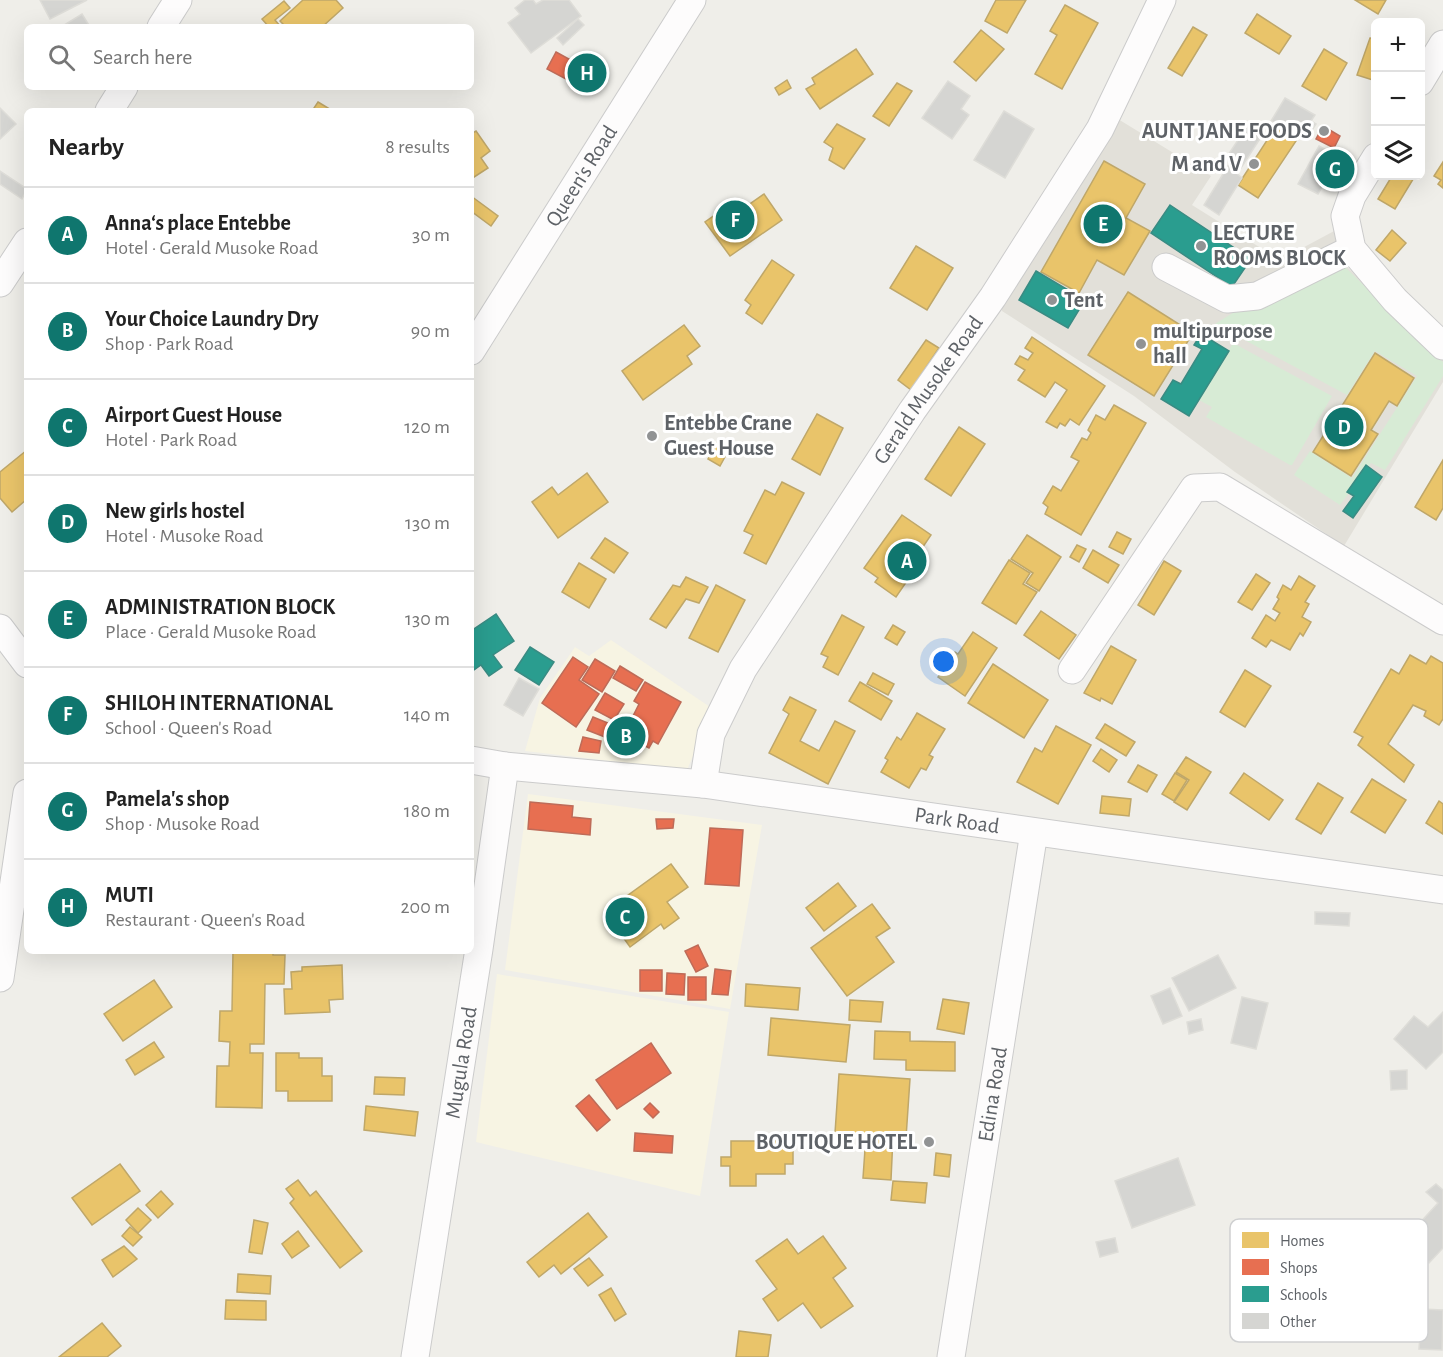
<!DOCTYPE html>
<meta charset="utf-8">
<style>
:root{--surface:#fff;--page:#f6f6f6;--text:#222;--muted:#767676;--line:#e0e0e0;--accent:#0f766e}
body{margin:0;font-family:"Alegreya Sans",sans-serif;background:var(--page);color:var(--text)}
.controls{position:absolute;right:18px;top:18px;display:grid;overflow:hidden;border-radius:9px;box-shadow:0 6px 24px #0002}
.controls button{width:54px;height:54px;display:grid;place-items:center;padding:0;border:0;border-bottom:2px solid var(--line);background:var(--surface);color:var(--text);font:30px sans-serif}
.you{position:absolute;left:944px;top:662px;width:21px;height:21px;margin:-15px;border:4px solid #fff;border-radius:50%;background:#1a73e8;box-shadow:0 0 0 9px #1a73e833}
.badge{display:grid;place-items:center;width:39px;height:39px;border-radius:50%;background:var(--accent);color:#fff;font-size:20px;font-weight:700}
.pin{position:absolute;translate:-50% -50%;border:3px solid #fff;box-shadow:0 2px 6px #0006}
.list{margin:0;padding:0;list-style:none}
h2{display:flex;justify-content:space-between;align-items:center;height:78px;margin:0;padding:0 24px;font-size:26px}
h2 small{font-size:20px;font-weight:400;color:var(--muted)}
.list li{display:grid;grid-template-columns:39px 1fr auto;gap:18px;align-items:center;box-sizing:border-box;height:96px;padding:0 24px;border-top:2px solid var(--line)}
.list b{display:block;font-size:22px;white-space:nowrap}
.list p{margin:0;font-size:20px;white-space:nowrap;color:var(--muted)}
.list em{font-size:20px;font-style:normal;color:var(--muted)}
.icon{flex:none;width:33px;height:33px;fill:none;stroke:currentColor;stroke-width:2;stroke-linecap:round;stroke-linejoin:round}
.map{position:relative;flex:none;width:1443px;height:1357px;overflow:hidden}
.search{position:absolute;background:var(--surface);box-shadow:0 6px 24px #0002;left:24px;top:24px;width:450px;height:66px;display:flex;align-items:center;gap:15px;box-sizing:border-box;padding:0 21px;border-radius:9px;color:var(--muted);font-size:22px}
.panel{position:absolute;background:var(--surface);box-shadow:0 6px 24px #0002;left:24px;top:108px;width:450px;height:846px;border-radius:9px}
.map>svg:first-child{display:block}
.commercial{fill:#f7f4e3}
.education{fill:#e2e0d9}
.green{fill:#d7ebd5}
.homes{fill:#e9c46a;stroke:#bfa769;stroke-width:1.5}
.shops{fill:#e76f51;stroke:#be6b58;stroke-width:1.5}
.schools{fill:#2a9d8f;stroke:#3a8b83;stroke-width:1.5}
.building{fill:#d5d5d2;stroke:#deddd8;stroke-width:1.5}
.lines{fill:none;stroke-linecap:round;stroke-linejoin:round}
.minor-casing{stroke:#cbcbcb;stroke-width:29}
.minor{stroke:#fdfcfc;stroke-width:27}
.poi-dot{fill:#919394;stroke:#fff;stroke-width:2}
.labels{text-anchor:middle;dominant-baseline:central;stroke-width:6;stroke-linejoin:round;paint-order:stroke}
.poi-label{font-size:22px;font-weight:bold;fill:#5e6267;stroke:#fff;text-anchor:start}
.street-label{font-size:22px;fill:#5e6267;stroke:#fff}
.key{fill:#fff;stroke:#cfd0d1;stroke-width:1.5}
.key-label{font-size:16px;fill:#5e6267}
</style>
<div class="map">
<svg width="1443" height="1357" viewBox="0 0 1443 1357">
<rect width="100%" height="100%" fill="#efeee9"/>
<!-- commercial -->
<g class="commercial">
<path d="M611,640l102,69 -26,61 -162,-19 15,-53 35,-51 14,9z"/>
<path d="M528,794l234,31 -32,184 -225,-39z"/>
<path d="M497,974l232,38 -29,184 -224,-54z"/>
</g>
<!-- education -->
<path class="education" d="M1118,119l93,57 -19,29 88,55 56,-30 11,37 96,91v24l-99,164 -109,-74 -101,-76 -132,-85 -2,-9z"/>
<!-- green -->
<g class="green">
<path d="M1342,255l4,13 97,94v14l-58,94 -14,-7 -31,42 -46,-30 16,-24 42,27 65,-102 -42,-25 -28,44 -132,-71 40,-25z"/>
<path d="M1233,343l99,53 -40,69h-2l-84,-48 6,-10 -13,-7z"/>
</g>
<!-- homes -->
<g class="homes">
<path d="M303,0h33l7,8 -21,19h-36l-6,-6z"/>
<path d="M996,0h30l-19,33 -22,-12z"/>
<path d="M1355,0h31l-8,14z"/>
<path d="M284,1l6,7 -15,12 6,7h-12l-7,-8z"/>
<path d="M1065,5l33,18 -36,66 -27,-15 22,-39 -7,-4z"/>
<path d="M1257,14l34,22 -12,18 -34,-21z"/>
<path d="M1193,27l14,8 -25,41 -14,-8z"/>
<path d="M981,30l23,19 -28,32 -22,-19z"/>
<path d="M1370,38l6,1v42l-19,-6z"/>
<path d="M856,49l17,25 -53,35 -14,-20 9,-5 -3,-6z"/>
<path d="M1324,49l23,14 -21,37 -24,-14z"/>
<path d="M787,80l4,8 -12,7 -4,-7z"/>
<path d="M897,83l15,8 -23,35 -16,-10z"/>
<path d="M318,102l15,9h-21z"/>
<path d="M837,124l28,15 -21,30 -15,-9 4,-12 -9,-6z"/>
<path d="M1275,128l21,13 -38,57 -20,-13z"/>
<path d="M476,131l14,20 -9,7 7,10 -17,11v-45z"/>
<path d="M1104,161l41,23 -19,34 24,13 -26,44 -27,-15 -18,33 -38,-21z"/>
<path d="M1443,162v26l-5,-4 3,-4 -7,-4z"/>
<path d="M1392,176h23l-20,33 -17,-10z"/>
<path d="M764,194l18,26 -52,36 -25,-34 30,-21 6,9z"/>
<path d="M471,196l27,20 -7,10 -20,-15z"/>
<path d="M1392,230l14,13 -16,18 -14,-11z"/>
<path d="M916,246l37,22 -26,42 -37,-22z"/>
<path d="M772,260l22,15 -32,49 -16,-11 5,-8 -6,-5z"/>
<path d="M1128,292l65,41 -39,63 -66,-41z"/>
<path d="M684,325l16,21 -13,10 5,8 -49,36 -21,-29z"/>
<path d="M1032,337l73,49 -26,39 -9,-6 -5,7 -5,-3 -3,5 -11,-6 21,-32 -12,-8 -10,15 -27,-17 7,-10 -10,-6 5,-8 8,4 5,-7 -8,-5z"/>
<path d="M926,340l13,8 -28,42 -13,-10z"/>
<path d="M1375,353l39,25 -17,28 -8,-5 -18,29 7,4 -27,42 -38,-24z"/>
<path d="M1114,405l32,18 -65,112 -36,-21 3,-7 -5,-4 10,-17 8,5 18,-30 -8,-4 11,-19 5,2 4,-7 -3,-3 8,-15 9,5z"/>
<path d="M817,414l26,14 -23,47 -28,-16z"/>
<path d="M959,427l26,17 -34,52 -26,-17z"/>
<path d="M720,438l12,6 -12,22 -12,-7z"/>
<path d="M27,450v49l-15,13 -12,-14v-26z"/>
<path d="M1443,460v48l-7,12 -21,-13z"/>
<path d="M587,473l21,29 -50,36 -26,-36 20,-15 6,8z"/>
<path d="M782,482l22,11 -38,71 -22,-11 9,-18 -9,-4 21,-41 10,5z"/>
<path d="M902,515l29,20 -15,22 6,5 -8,12 -7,-4 -5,8 5,3 -11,16 -21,-15 3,-4 -14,-10z"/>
<path d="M1117,532l14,7 -8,15 -14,-7z"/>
<path d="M1027,535l34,22 -22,34 -13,-8 7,-10 -22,-14z"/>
<path d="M605,538l23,15 -14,20 -23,-15z"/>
<path d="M1077,545l9,4 -7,13 -9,-5z"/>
<path d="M1093,550l26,15 -11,18 -25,-15z"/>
<path d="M1009,560l21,13 -7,11 14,8 -21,32 -34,-21z"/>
<path d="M1164,561l17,10 -27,44 -16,-10z"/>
<path d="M579,563l27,16 -17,29 -27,-16z"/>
<path d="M1256,574l14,9 -18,27 -14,-8z"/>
<path d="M1299,576l16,10 -10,16 4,2 -7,13 9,5 -8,14 -3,-3 -10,17 -19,-10 -5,7 -14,-9 14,-23 9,6 5,-8 -7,-4 6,-10 -2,-2 6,-12 8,5z"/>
<path d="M686,577l22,10 -9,16 -13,-4 -20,29 -16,-9 23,-34 7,2z"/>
<path d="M716,585l29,15 -27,52 -29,-14z"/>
<path d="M1041,611l35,24 -17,24 -35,-24z"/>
<path d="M842,615l22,12 -26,48 -15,-8 5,-10 -7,-3z"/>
<path d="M893,625l12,7 -8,13 -12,-7z"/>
<path d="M973,632l24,16 -32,48 -27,-19 17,-25 3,2z"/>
<path d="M1111,646l25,14 -24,44 -11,-6 -1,3 -16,-8z"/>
<path d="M1410,655l16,9 5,-8 12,7v56l-4,6 -15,-9 2,-5 -13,-6 -25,39 26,21 -10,17 -46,-37 5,-8 -9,-5 37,-63 8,5z"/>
<path d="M993,664l55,36 -24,38 -56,-35z"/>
<path d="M1245,670l26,16 -26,41 -25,-15z"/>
<path d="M873,673l21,11 -6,11 -21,-11z"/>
<path d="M860,682l32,19 -11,19 -32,-19z"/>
<path d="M790,697l26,13 -16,31 19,10 16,-30 20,10 -27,53 -59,-31 20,-39 -6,-4z"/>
<path d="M917,713l28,16 -16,26 4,2 -7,13 -5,-2 -12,20 -28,-16 7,-12 -3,-2 12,-21 4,3z"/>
<path d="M1105,724l30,18 -9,14 -30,-18z"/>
<path d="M1056,726l35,19 -33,59 -41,-22 18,-34 7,4z"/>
<path d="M1101,749l16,11 -8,12 -16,-11z"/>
<path d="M1186,757l25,15 -24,38 -13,-8 15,-22 -13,-8z"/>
<path d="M1138,765l19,10 -10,17 -19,-10z"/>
<path d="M1175,773l12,7 -13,21 -12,-7z"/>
<path d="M1244,773l39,27 -14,20 -39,-27z"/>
<path d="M1372,779l34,21 -21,33 -34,-21z"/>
<path d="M1318,783l25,15 -22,36 -25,-15z"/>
<path d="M1102,796l29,3 -2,17 -29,-3z"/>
<path d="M1439,801l4,3v30l-17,-11z"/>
<path d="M671,864l17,23 -21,15 12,16 -15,11 -3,-5 -31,23 -20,-28 15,-11 -5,-7z"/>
<path d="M838,883l18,23 -32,25 -18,-23z"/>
<path d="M872,904l18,24 -14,9 18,25 -47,34 -36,-48z"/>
<path d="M233,951h40v4h12l-1,29h-19l-1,60h-14v9h13l-1,55 -46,-1 1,-41h12l1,-24 -11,-1 1,-30h12z"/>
<path d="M342,965l1,34 -14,1 1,12 -45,2 -1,-25h8l-1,-17 11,-1v-4z"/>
<path d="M154,980l18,27 -49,34 -19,-27z"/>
<path d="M746,984l54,4 -2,22 -53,-4z"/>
<path d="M943,999l26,4 -5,31 -27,-5z"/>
<path d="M850,1000l33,2 -2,20 -32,-2z"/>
<path d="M771,1018l79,7 -4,37 -78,-7z"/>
<path d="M875,1031l35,1v9l45,1v29l-49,-1v-10l-32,-1z"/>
<path d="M154,1042l10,15 -29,18 -9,-15z"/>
<path d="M276,1053h23v5h23v18h10v25h-44v-10h-12z"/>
<path d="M839,1074l71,5 -4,59 -13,-1 -2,43 -28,-2 3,-43 -31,-2z"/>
<path d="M375,1077l30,1 -1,17 -30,-1z"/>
<path d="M366,1106l52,6 -3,24 -51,-6z"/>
<path d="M731,1141h47v7h15v16h-8v10h-29v12h-26v-20h-9v-9h10z"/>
<path d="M936,1153l15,2 -2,22 -15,-2z"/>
<path d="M120,1164l20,27 -48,34 -20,-27z"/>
<path d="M298,1180l12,16 6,-5 46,60 -22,17 -50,-65 4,-4 -8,-10z"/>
<path d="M893,1181l34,2 -2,20 -34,-3z"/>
<path d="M161,1191l12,13 -15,14 -12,-13z"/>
<path d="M138,1208l13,12 -13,13 -12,-13z"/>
<path d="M588,1213l19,24 -46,37 -7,-9 -15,12 -12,-15z"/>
<path d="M254,1220l14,3 -6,31 -13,-2z"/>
<path d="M130,1227l12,10 -9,9 -11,-10z"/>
<path d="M298,1231l11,15 -17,12 -10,-14z"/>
<path d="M823,1236l23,32 -13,10 20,28 -32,22 -18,-25 -25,18 -15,-22 14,-10 -21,-28 31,-22 11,15z"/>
<path d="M124,1246l13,13 -24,18 -11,-17z"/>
<path d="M589,1258l14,17 -15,11 -14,-17z"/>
<path d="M238,1274l33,2 -1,18 -33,-2z"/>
<path d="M611,1288l15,26 -11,7 -16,-26z"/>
<path d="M226,1300l40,1v19l-41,-1z"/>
<path d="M102,1323l19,23 -14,11h-48z"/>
<path d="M739,1331l32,4 -3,22h-32z"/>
</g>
<!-- shops -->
<g class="shops">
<path d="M556,52l33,18 -8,17 -34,-18z"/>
<path d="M1323,126l17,10 -6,12 -18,-9z"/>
<path d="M573,657l15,10 -9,13 20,14 -23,33 -34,-24z"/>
<path d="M595,659l20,12 -13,21 -20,-12z"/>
<path d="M620,666l23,14 -7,11 -23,-13z"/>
<path d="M645,682l36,20 -23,42 -5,-3 -4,7 -16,-8 10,-18 -10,-6 6,-12 -5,-3z"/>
<path d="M605,693l19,11 -10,16 -19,-10z"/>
<path d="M593,717l20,8 -8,12 -18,-7z"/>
<path d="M583,737l18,4 -2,12 -20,-2z"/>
<path d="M530,802l43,4 -1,11 19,2 -1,16 -62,-6z"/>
<path d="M656,819h18l-1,9 -16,1z"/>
<path d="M710,828l33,2 -4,56 -34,-2z"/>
<path d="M698,945l10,21 -12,6 -11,-21z"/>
<path d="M715,969l16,2 -3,24 -16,-1z"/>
<rect x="640" y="970" width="22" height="21"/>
<path d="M667,973l18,1 -1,21 -18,-1z"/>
<rect x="688" y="977" width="18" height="23"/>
<path d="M651,1043l20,30 -54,36 -21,-29z"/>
<path d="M589,1095l21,25 -13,11 -21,-25z"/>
<path d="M650,1103l9,9 -6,6 -9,-9z"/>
<path d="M635,1133l38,3 -1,17 -38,-2z"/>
</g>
<!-- schools -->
<g class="schools">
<path d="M1170,205l81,54 -19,28 -81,-54z"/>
<path d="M1036,271l49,29 -17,28 -49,-28z"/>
<path d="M1201,334l28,17 -40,65 -28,-17 12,-19 8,4 21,-35 -8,-4z"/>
<path d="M1366,465l16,12 -29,41 -10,-7 11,-15 -7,-4z"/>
<path d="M496,614l18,27 -21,14 9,12 -13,9 -8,-11 -10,7v-41z"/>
<path d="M530,647l24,15 -15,23 -24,-15z"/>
</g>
<!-- building -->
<g class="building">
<path d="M40,0h47l-37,19z"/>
<path d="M525,0h8l3,4 7,-4h26l12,16 -50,37 -23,-30 12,-9 -5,-6z"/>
<path d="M82,14l8,13h-29z"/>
<path d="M578,19l6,6 -21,20 -6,-7z"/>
<path d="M948,81l22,15 -9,13 8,6 -17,24 -30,-21z"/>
<path d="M1285,98l30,17 -4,6 5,3 -10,15 -2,-1 -1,1 -32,-18z"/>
<path d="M0,108l16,16 -16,15z"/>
<path d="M1004,111l30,18 -29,49 -31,-18z"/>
<path d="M1248,125l15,9 -22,34 -15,-10z"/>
<path d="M1319,146l20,11 -21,37 -20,-10z"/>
<path d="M1228,166l14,12 -23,37 -15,-10z"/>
<path d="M0,171l27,18 -5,10 -22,-15z"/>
<path d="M519,678l20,11 -16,27 -19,-11z"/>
<path d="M1315,912l35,1 -1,13 -34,-2z"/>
<path d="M1218,955l18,33 -47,23 -17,-33z"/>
<path d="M1170,988l12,28 -19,8 -12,-28z"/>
<path d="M1242,997l26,6 -12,46 -25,-6z"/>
<path d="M1443,1012v40l-17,17 -32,-30 20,-23 14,11z"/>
<path d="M1201,1019l2,11 -14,4 -2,-12z"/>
<path d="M1407,1070v19l-16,1 -1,-19z"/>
<path d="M1178,1158l17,47 -63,23 -17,-47z"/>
<path d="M1436,1184l7,6v58l-14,15 -24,-24 33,-36 -12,-11z"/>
<path d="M1115,1238l3,14 -18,5 -4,-15z"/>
<path d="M1422,1309l21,1 -1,40 -23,-1z"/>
</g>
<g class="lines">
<!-- minor casing -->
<g class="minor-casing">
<g id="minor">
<path d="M161,27l17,-27"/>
<path d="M1420,82l23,-38"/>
<path d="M109,111l15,-24"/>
<path d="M1376,157l-24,39 -7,20 7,33 43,51 48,46"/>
<path d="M1166,267l61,32 30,-3 95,-47"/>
<path d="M0,283l27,-41"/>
<path id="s1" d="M471,351l221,-351"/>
<path d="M0,628l27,36"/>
<path d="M1072,670l122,-182 26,-1 223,134"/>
<path id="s2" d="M471,760l34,6 198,18 740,106"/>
<path id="s3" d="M703,784l8,-50 32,-65 169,-258 81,-114 107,-168 62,-129"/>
<path d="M0,978l27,-185"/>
<path id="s4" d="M415,1357l64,-408 26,-183"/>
<path id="s5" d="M951,1357l83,-525"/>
</g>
</g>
<!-- minor -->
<use href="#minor" class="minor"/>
</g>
<!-- markers -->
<g class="poi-dot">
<circle cx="1324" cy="131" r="6"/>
<circle cx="1254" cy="164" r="6"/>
<circle cx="1201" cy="246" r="6"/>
<circle cx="1052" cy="300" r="6"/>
<circle cx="1141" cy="344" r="6"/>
<circle cx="652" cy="436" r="6"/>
<circle cx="929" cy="1142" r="6"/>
</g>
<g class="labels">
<!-- poi labels -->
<g class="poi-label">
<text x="1312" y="131" text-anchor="end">AUNT JANE FOODS</text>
<text x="1242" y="164" text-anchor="end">M and V</text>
<text x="1213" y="233">LECTURE<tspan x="1213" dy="25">ROOMS BLOCK</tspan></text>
<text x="1064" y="300">Tent</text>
<text x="1153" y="331">multipurpose<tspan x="1153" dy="25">hall</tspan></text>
<text x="664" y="423">Entebbe Crane<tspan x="664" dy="25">Guest House</tspan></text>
<text x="917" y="1142" text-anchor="end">BOUTIQUE HOTEL</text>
</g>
<!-- street labels -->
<g class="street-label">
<text stroke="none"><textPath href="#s1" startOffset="207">Queen's Road</textPath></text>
<text stroke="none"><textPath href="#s3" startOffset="458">Gerald Musoke Road</textPath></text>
<text stroke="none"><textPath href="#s2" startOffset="490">Park Road</textPath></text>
<text stroke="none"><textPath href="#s4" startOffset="298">Mugula Road</textPath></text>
<text stroke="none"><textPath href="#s5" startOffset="266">Edina Road</textPath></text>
</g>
</g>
<!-- legend -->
<rect x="1230" y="1219" width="198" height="123" rx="9" class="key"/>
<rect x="1242" y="1232" width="27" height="16" fill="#e9c46a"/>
<rect x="1242" y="1259" width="27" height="16" fill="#e76f51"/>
<rect x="1242" y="1286" width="27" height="16" fill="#2a9d8f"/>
<rect x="1242" y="1313" width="27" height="16" fill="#d5d5d2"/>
<g class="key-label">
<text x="1280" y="1246">Homes</text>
<text x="1280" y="1273">Shops</text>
<text x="1280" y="1300">Schools</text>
<text x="1280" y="1327">Other</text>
</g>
</svg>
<div class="controls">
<button>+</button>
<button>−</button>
<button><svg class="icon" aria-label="layers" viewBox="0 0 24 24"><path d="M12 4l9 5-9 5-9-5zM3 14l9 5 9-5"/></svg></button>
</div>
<div class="you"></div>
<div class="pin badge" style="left:907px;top:561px">A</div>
<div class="pin badge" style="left:626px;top:736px">B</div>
<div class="pin badge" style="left:625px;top:917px">C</div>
<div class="pin badge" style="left:1344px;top:427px">D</div>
<div class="pin badge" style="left:1103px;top:224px">E</div>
<div class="pin badge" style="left:735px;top:220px">F</div>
<div class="pin badge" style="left:1335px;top:169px">G</div>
<div class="pin badge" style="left:587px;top:73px">H</div>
<div class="search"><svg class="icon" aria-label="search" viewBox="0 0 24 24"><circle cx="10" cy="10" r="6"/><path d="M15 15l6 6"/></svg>Search here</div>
<section class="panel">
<h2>Nearby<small>8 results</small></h2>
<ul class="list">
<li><span class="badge">A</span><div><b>Anna‘s place Entebbe</b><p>Hotel · Gerald Musoke Road</p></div><em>30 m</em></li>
<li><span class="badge">B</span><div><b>Your Choice Laundry Dry</b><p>Shop · Park Road</p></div><em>90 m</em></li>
<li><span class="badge">C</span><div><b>Airport Guest House</b><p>Hotel · Park Road</p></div><em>120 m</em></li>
<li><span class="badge">D</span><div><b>New girls hostel</b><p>Hotel · Musoke Road</p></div><em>130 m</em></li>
<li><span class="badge">E</span><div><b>ADMINISTRATION BLOCK</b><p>Place · Gerald Musoke Road</p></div><em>130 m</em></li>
<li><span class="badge">F</span><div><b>SHILOH INTERNATIONAL</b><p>School · Queen's Road</p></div><em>140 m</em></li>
<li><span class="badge">G</span><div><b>Pamela's shop</b><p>Shop · Musoke Road</p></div><em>180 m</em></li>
<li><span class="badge">H</span><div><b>MUTI</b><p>Restaurant · Queen's Road</p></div><em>200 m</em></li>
</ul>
</section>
</div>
